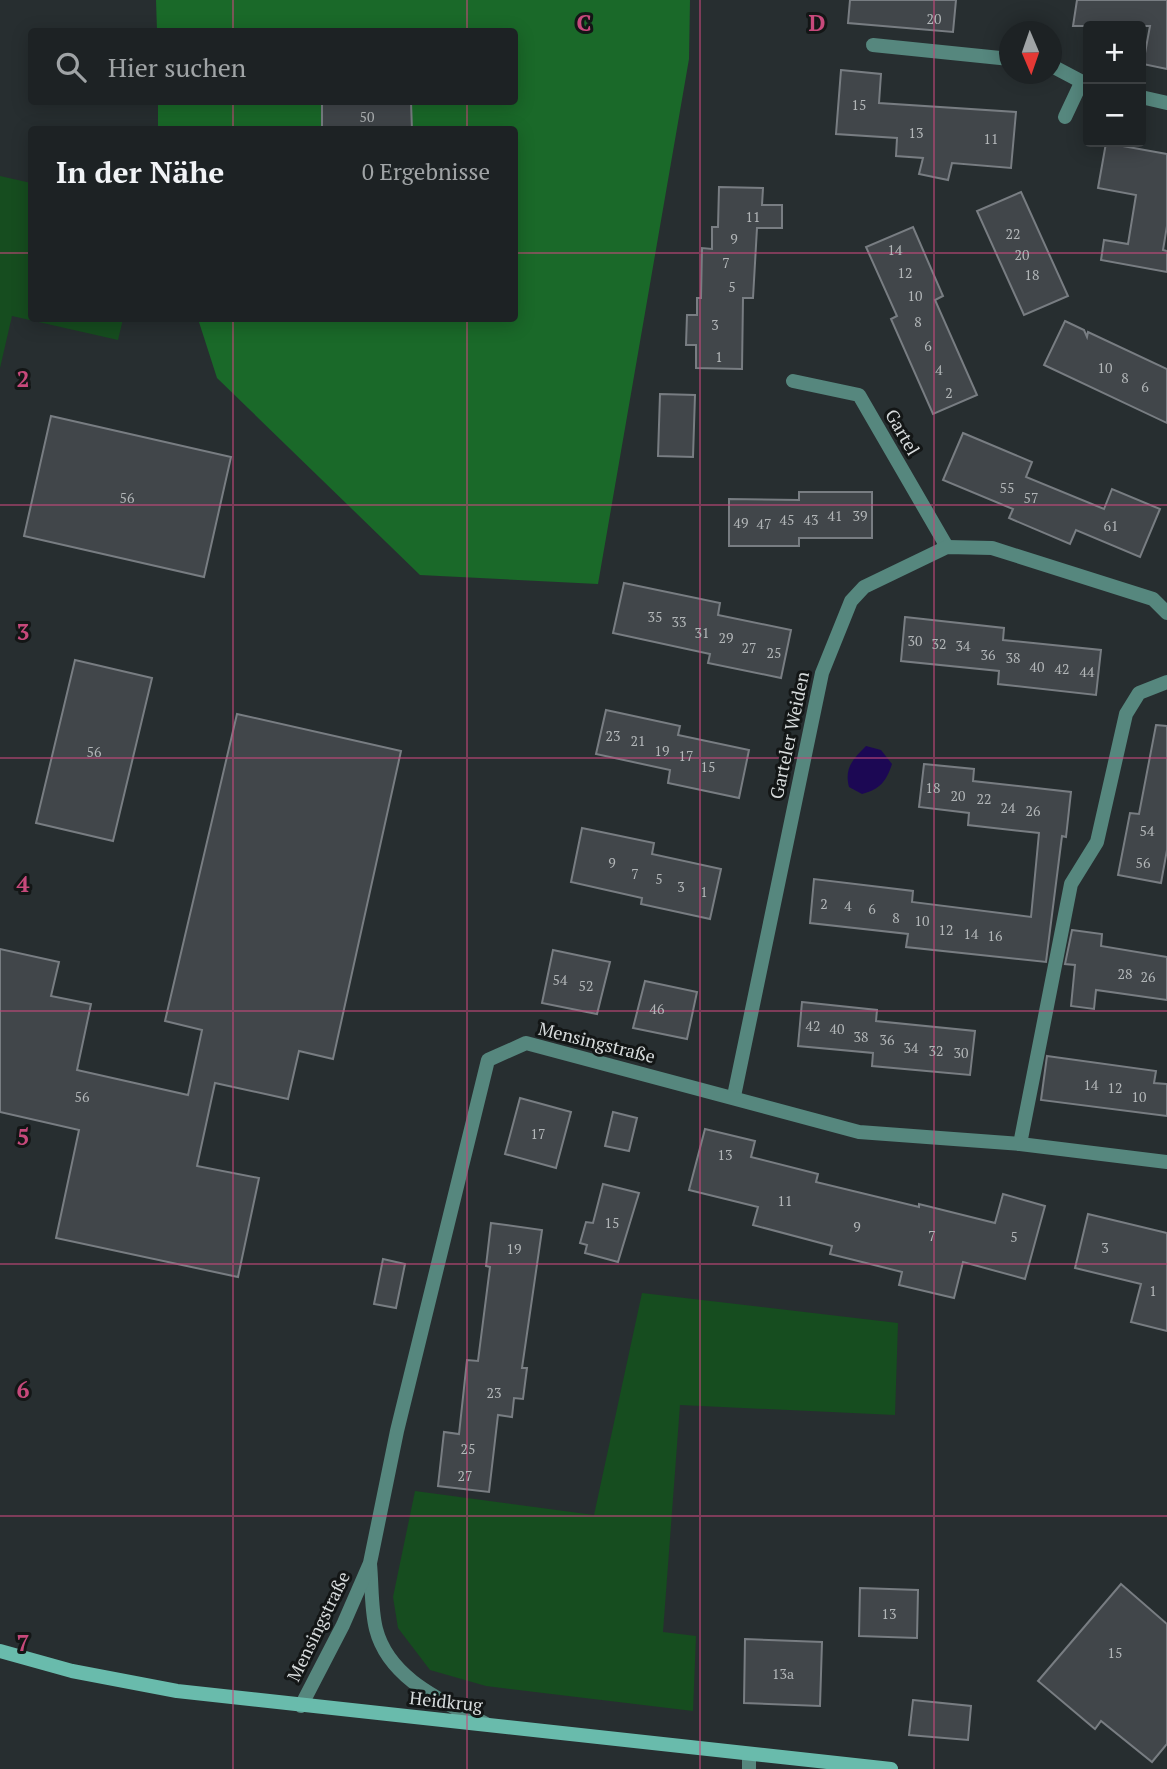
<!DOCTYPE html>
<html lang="de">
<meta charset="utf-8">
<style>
:root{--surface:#1d2224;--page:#252a2c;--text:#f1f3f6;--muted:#a0a4a6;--line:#3b3f41}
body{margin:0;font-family:"PT Serif",serif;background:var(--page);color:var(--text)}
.controls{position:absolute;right:21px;top:21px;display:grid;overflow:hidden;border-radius:7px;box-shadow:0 4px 18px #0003}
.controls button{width:63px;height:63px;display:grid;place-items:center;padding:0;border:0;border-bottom:2px solid var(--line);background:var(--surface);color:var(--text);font:35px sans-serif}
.compass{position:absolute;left:999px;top:21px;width:63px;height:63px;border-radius:50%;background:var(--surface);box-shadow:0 4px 18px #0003;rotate:178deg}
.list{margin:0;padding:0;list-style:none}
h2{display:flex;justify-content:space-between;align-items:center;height:91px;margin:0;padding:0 28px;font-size:30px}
h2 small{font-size:23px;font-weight:400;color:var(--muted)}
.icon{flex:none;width:38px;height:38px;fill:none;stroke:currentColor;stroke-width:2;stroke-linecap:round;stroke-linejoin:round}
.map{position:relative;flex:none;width:1167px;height:1769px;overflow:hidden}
.search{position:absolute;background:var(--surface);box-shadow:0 4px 18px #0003;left:28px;top:28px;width:490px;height:77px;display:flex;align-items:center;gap:18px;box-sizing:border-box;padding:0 24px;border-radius:7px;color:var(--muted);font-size:26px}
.panel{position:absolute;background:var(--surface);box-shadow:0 4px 18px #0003;left:28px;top:126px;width:490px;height:196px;border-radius:7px}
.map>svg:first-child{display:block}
.green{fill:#164d1f}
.forest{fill:#1a6929}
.water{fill:#1c0854}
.building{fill:#41464a;stroke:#787d82;stroke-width:2}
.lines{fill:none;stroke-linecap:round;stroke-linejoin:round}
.minor{stroke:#56877e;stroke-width:14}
.secondary{stroke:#69bbac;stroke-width:14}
.grid{fill:none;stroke:#c7497b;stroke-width:2;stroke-opacity:0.55}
.labels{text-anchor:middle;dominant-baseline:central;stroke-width:6;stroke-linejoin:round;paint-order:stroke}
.number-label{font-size:14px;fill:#b2b6b8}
.street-label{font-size:18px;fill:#d7dbdc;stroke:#131616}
.grid-label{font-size:23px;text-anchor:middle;font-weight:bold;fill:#c7497b;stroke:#131616;stroke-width:6;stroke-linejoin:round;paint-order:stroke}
</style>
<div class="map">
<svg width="1167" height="1769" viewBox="0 0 1167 1769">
<rect width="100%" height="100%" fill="#272e30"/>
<!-- green -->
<g class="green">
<path d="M0,176l31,7 1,135 91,1 -5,21 -106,-24 -12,52z"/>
<path d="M642,1293l256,30 -3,92 -215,-10 -17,227 33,4 -3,75 -207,-25 -56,-16 -32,-42 -5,-31 22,-106 179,24z"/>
</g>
<!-- forest -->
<path class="forest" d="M156,0h534l-1,59 -91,525 -178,-9 -203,-197 -19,-59 316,-1v-188l-356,-1v-27h356v-70l-357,-1z"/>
<!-- water -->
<path class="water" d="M866,746l15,4 11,14c-6,18 -12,25 -30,30l-13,-7c-5,-19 4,-28 17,-41z"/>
<!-- building -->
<g class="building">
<path d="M850,0h106l-3,32 -105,-9z"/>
<path d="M1077,0h90v69l-24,-5 7,-38h-77z"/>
<path d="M841,70l40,4 -2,29 137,9 -5,56 -59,-5 -4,17 -29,-6 4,-16 -27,-2 1,-18 -61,-4z"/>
<path d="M322,102h89l1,28h-90z"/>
<path d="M1106,143l61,11v72l-4,24 4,1v21l-66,-12 3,-20 24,4 8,-49 -38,-7z"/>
<path d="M719,187l44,1 -1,17h20v23h-25l-4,70h-10l-1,71 -46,-1v-23h-10l1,-30h10v-17h4l1,-50 10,1v-22h6z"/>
<path d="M1021,192l47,104 -44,19 -47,-104z"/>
<path d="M913,227l30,69 -8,4 42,95 -44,19 -42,-95 6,-3 -31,-69z"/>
<path d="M1065,321l19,9 3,7 1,-5 79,37v54l-123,-58z"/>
<path d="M660,394l35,1 -2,62 -35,-1z"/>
<path d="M51,416l180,41 -27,120 -180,-41z"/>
<path d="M963,433l69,29 -6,15 78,32 8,-20 48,20 -20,48 -64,-27 -6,14 -61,-26 4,-9 -70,-29z"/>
<path d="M799,492h73v46h-73v8h-70v-47l70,1z"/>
<path d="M624,583l96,20 -2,12 73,15 -10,48 -73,-15 2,-9 -97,-21z"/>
<path d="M905,617l99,11 -1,12 98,10 -5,45 -98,-11 1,-13 -98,-10z"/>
<path d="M75,660l77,18 -39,163 -77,-18z"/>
<path d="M606,710l74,16 -2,9 71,15 -10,48 -71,-15 2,-13 -74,-16z"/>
<path d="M237,714l164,37 -68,308 -34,-8 -11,48 -73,-16 -18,83 62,12 -21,99 -182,-39 23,-108 -79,-18v-163l59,13 -8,34 40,8 -14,66 111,25 14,-65 -37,-9z"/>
<path d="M1156,725l11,1v124l-6,33 -43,-8 12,-62 9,1z"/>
<path d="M924,764l50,5 -1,12 98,11 -5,45 -4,-1 -16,126 -140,-15 2,-13 -98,-11 4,-44 99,12 -1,11 119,15 8,-84 -71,-8 1,-12 -50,-6z"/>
<path d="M582,828l72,15 -2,11 69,15 -11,50 -69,-15 1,-6 -71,-16z"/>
<path d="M1072,930l30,4 -1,12 66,11v43l-71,-10 -2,19 -23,-3 4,-41 -10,-1z"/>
<path d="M553,950l57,12 -13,52 -55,-11z"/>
<path d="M645,981l52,11 -10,47 -54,-11z"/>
<path d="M802,1002l75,8 -1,11 99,10 -5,44 -98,-9 1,-13 -75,-7z"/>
<path d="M1047,1056l109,15 -2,12 13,1v32l-126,-16z"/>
<path d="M520,1098l51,14 -15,56 -51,-14z"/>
<path d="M613,1112l24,6 -8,33 -24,-5z"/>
<path d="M705,1129l50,12 -4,16 67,17 -2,8 103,25v-3l76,19 8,-29 42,12 -20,73 -62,-17 -9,36 -55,-13 3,-13 -72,-18 2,-8 -79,-21 5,-18 -69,-17z"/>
<path d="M603,1184l36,9 -21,69 -33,-9 2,-8 -7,-2 6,-21 7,1z"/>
<path d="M1088,1214l79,19v98l-36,-9 10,-38 -66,-16z"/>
<path d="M491,1223l51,7 -20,138h5l-4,31 -9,-1 -2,19 -14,-2 -9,77 -51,-6 6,-54 15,2 8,-74 11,1 12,-94 -4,-1z"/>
<path d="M383,1259l22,5 -9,44 -22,-4z"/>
<path d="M1121,1584l46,40v120l-15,18 -51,-41 -6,8 -57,-48z"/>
<path d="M860,1588l58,2 -1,48 -58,-2z"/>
<path d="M745,1639l77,3 -2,64 -76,-3z"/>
<path d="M913,1700l58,6 -3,34 -59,-5z"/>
</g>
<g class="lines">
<!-- minor -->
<g class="minor">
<path d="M873,45l137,14"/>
<path d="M1052,66l36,19"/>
<path d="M1141,97l26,6"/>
<path d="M1065,117l16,-34"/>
<path d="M793,381l66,14 88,152"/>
<path d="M734,1096l88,-423 29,-72 13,-14 83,-40 45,1 161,51 14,14"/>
<path d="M1020,1144l51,-260 26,-42 29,-128 13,-21 28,-11"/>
<path d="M370,1564c2,21 1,45 6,65 13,51 69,73 110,95"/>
<path d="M301,1706l42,-81 27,-62 27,-132 91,-371 38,-17 333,89 161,12 147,18"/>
<path d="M749,1769v-15"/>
</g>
<!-- secondary -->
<path class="secondary" d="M0,1651l72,20 105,20 714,78"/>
</g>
<!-- grid -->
<path class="grid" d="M233,0v32M467,0v32M700,0v1769M934,0v1769M233,102v28M467,102v28M0,253h32M514,253h653M233,318v1451M467,318v1451M0,505h1167M0,758h1167M0,1011h1167M0,1264h1167M0,1516h1167"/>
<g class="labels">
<!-- number labels -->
<g class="number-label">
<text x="934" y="18">20</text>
<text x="859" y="104">15</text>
<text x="367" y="116">50</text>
<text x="916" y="132">13</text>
<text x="991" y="138">11</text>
<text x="753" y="216">11</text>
<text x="1013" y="233">22</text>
<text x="734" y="238">9</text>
<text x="895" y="249">14</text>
<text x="1022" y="254">20</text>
<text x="726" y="262">7</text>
<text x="905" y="272">12</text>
<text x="1032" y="274">18</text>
<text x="732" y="286">5</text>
<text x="915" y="295">10</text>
<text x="918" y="321">8</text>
<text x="715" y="324">3</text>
<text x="928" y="345">6</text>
<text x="719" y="356">1</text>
<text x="1105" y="367">10</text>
<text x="939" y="369">4</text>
<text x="1125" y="377">8</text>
<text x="1145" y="386">6</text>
<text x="949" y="392">2</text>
<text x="1007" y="487">55</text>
<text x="127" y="497">56</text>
<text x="1031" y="497">57</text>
<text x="835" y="515">41</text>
<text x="860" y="515">39</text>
<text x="787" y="519">45</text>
<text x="811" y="519">43</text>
<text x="741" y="522">49</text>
<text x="764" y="523">47</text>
<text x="1111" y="525">61</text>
<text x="655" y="616">35</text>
<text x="679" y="621">33</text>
<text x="702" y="632">31</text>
<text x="726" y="637">29</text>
<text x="915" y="640">30</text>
<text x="939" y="643">32</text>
<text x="963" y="645">34</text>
<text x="749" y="647">27</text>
<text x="774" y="652">25</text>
<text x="988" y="654">36</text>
<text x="1013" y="657">38</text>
<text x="1037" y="666">40</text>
<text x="1062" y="668">42</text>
<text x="1087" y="671">44</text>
<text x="613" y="735">23</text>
<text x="638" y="740">21</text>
<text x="662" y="750">19</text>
<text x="94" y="751">56</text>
<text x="686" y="755">17</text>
<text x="708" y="766">15</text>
<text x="933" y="787">18</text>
<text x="958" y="795">20</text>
<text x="984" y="798">22</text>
<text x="1008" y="807">24</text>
<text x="1033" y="810">26</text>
<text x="1147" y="830">54</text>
<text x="612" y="862">9</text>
<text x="1143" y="862">56</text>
<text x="635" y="873">7</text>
<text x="659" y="878">5</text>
<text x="681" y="886">3</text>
<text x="704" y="891">1</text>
<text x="824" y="903">2</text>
<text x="848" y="905">4</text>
<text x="872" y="908">6</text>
<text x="896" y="917">8</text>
<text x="922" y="920">10</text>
<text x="946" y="929">12</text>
<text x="971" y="933">14</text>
<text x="995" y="935">16</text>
<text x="1125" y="973">28</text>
<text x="1148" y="976">26</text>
<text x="560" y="979">54</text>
<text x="586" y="985">52</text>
<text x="657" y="1008">46</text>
<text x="813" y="1025">42</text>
<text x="837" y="1028">40</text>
<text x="861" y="1036">38</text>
<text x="887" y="1039">36</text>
<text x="911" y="1047">34</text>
<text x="936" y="1050">32</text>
<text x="961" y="1052">30</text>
<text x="1091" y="1084">14</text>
<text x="1115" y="1087">12</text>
<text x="82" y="1096">56</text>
<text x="1139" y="1096">10</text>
<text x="538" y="1133">17</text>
<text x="725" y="1154">13</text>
<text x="785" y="1200">11</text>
<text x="612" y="1222">15</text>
<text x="857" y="1226">9</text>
<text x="932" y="1235">7</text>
<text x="1014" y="1236">5</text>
<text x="1105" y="1247">3</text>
<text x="514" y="1248">19</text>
<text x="1153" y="1290">1</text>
<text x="494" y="1392">23</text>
<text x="468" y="1448">25</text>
<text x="465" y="1475">27</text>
<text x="889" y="1613">13</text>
<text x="1115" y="1652">15</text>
<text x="783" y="1673">13a</text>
</g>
<!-- street labels -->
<g class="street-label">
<text transform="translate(903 432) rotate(60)">Gartel</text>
<text transform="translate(789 735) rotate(-78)">Garteler Weiden</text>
<text transform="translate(597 1042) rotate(14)">Mensingstraße</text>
<text transform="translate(318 1626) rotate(-64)">Mensingstraße</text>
<text transform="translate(446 1701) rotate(6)">Heidkrug</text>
</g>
</g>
<g class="grid-label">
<text x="584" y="31">C</text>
<text x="817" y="31">D</text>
<text x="23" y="387">2</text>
<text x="23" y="640">3</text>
<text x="23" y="892">4</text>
<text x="23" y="1145">5</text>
<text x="23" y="1398">6</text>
<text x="23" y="1651">7</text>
</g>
</svg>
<div class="controls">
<button>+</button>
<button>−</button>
</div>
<svg class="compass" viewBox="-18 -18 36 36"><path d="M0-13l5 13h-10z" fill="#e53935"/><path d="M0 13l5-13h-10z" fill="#a0a4a6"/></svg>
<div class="search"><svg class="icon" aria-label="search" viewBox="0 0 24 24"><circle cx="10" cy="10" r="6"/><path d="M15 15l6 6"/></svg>Hier suchen</div>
<section class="panel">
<h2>In der Nähe<small>0 Ergebnisse</small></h2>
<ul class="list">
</ul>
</section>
</div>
